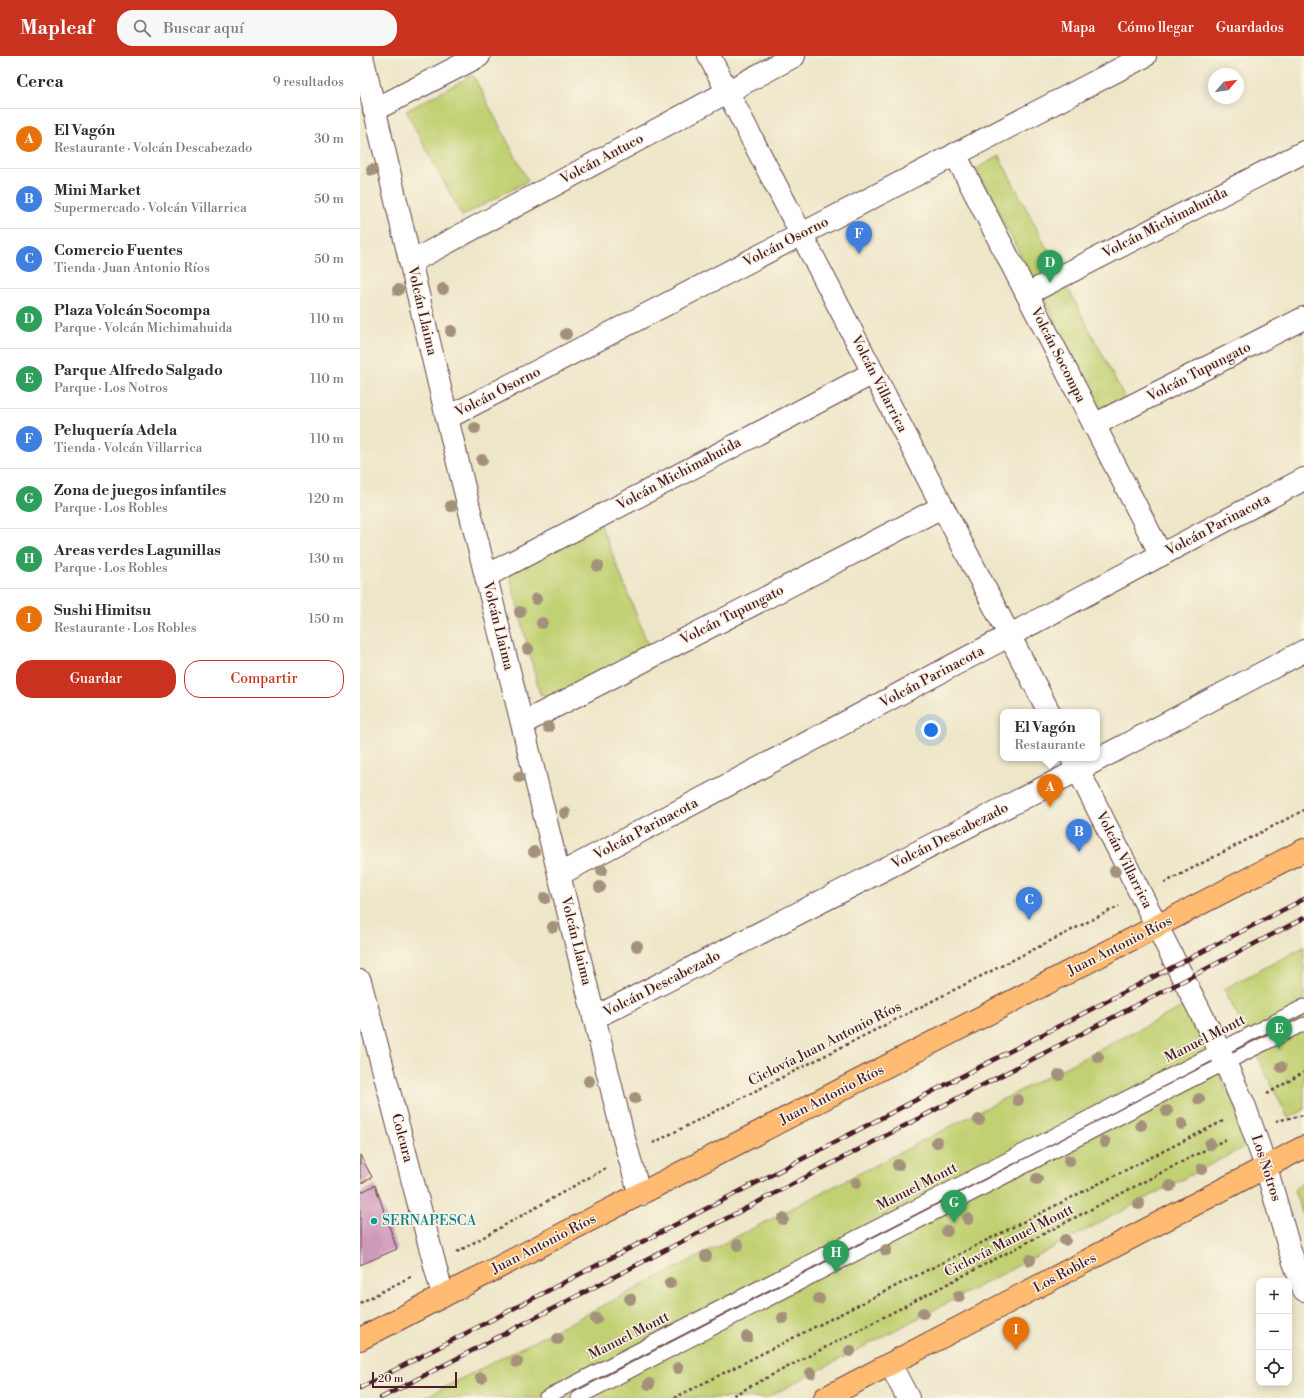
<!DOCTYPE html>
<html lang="es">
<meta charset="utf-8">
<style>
:root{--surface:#fff;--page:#f7f7f7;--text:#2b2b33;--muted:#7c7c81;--line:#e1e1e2;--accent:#c8321e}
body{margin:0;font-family:"Libre Bodoni",serif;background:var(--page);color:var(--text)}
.controls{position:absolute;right:12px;bottom:12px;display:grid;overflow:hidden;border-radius:8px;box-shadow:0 2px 10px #0003}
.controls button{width:36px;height:36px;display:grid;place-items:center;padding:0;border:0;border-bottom:1px solid var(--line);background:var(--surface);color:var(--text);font:20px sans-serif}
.compass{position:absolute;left:848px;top:12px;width:36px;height:36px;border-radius:50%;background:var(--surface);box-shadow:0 2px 10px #0003;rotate:61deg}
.scale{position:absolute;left:12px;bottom:10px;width:85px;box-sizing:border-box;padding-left:4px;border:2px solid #4a1f2b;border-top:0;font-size:11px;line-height:14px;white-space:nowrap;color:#4a1f2b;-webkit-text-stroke:3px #fcf5e5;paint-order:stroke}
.you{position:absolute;left:571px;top:674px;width:14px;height:14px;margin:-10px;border:3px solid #fff;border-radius:50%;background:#1a73e8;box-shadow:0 0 0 6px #1a73e833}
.badge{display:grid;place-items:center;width:26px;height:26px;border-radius:50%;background:var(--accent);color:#fff;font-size:13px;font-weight:700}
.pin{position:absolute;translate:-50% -33px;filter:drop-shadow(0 1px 2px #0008)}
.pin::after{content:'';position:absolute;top:21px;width:14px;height:12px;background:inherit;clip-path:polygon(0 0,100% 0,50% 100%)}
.popup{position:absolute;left:640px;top:653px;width:100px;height:52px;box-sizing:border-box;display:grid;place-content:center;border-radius:8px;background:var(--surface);filter:drop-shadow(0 1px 3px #0005);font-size:13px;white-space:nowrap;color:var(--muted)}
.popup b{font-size:15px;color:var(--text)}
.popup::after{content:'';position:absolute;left:50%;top:100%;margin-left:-8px;border:8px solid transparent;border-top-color:var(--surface)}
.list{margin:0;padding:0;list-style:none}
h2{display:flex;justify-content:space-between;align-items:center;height:52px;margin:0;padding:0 16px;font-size:17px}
h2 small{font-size:13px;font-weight:400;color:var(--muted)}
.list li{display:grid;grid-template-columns:26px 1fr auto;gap:12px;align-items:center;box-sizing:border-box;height:60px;padding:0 16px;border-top:1px solid var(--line)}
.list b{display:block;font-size:15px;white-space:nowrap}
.list p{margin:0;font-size:13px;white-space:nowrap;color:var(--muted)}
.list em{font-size:13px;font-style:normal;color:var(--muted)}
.actions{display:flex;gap:8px;padding:12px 16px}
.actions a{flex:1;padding:9px 0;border:1px solid var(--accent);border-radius:16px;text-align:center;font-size:14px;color:var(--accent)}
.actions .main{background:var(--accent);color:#fff}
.icon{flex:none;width:22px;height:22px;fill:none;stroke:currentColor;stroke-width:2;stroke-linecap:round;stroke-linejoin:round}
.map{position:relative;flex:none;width:944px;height:1342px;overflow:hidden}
header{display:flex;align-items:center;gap:24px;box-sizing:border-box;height:56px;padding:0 20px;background:var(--accent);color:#fff}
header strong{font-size:19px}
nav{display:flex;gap:22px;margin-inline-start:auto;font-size:14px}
.search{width:280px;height:36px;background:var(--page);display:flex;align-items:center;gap:10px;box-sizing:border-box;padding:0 14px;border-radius:16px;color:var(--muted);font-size:15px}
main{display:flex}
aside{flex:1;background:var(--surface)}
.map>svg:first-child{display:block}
.green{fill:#c1d072;stroke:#86784e}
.building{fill:#ce98b9}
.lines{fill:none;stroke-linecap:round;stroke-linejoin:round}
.service-casing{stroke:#623d43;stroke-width:15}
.minor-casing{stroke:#623d43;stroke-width:24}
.tertiary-casing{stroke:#623d43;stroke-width:24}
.primary-casing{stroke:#623d43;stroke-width:24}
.path{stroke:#623d43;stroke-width:2.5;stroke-dasharray:3 3;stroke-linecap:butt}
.service{stroke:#fff;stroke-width:13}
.minor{stroke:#fff;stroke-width:22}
.tertiary{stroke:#fff;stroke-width:22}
.primary{stroke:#ffbb71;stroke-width:22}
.rail-casing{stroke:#4a1f2b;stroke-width:4.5}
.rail{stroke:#fcf5e5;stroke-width:3;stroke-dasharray:9;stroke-linecap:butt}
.tree{fill:#a4917c}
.culture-dot{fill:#0f9aa8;stroke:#fcf5e5;stroke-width:1.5}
.labels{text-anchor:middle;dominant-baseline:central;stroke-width:3;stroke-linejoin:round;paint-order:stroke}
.street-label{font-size:14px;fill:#4a1f2b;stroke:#fcf5e5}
.culture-label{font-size:14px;fill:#0d838f;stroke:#fcf5e5;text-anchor:start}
</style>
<header>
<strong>Mapleaf</strong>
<div class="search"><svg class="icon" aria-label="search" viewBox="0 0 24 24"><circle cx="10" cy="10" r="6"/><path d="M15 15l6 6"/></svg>Buscar aquí</div>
<nav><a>Mapa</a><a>Cómo llegar</a><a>Guardados</a></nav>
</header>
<main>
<aside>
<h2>Cerca<small>9 resultados</small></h2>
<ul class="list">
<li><span class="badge" style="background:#e8710a">A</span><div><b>El Vagón</b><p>Restaurante · Volcán Descabezado</p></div><em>30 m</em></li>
<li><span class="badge" style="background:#3f7fe0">B</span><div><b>Mini Market</b><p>Supermercado · Volcán Villarrica</p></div><em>50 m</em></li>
<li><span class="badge" style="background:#3f7fe0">C</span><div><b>Comercio Fuentes</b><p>Tienda · Juan Antonio Ríos</p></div><em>50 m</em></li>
<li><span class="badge" style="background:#2e9e5b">D</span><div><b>Plaza Volcán Socompa</b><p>Parque · Volcán Michimahuida</p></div><em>110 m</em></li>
<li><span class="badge" style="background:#2e9e5b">E</span><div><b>Parque Alfredo Salgado</b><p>Parque · Los Notros</p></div><em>110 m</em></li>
<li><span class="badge" style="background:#3f7fe0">F</span><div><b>Peluquería Adela</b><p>Tienda · Volcán Villarrica</p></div><em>110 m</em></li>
<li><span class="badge" style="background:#2e9e5b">G</span><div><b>Zona de juegos infantiles</b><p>Parque · Los Robles</p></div><em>120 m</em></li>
<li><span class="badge" style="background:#2e9e5b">H</span><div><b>Areas verdes Lagunillas</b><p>Parque · Los Robles</p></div><em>130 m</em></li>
<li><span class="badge" style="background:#e8710a">I</span><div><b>Sushi Himitsu</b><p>Restaurante · Los Robles</p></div><em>150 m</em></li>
</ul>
<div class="actions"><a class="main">Guardar</a><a>Compartir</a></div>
</aside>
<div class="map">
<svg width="944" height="1342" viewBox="0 0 944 1342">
<rect width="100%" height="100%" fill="#fcf5e5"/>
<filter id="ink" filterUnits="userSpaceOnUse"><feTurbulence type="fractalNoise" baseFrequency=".025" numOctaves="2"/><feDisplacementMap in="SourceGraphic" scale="8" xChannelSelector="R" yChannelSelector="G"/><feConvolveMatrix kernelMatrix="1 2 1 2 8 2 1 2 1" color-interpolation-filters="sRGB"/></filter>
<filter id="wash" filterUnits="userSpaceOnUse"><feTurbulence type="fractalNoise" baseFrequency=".012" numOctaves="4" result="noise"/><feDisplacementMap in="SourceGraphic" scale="16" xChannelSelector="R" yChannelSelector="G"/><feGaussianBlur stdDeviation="0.9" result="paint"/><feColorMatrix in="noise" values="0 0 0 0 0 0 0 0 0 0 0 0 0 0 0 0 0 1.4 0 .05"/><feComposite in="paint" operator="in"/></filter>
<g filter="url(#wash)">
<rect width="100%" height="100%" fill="#ede6c8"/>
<!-- green -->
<g class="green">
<path d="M113,19l55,106 -66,35 -56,-105z"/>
<path d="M639,100l126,242 -24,12 -125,-241z"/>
<path d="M240,467l49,124 -95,51 -14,-4 -32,-125z"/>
<path d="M944,891v163l-16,8 -64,-129z"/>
<path d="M824,950l55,106 5,35 -478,251h-342z"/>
<path d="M944,1125v37l-10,-28z"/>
</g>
<g id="blocks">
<!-- building -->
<g class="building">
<path d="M0,1099l12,22 -12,7z"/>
<path d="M15,1129l22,64 -37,16v-72z"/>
</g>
</g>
</g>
<g filter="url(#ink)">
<use href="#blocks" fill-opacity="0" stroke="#623d43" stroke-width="1"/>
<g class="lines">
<!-- service casing -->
<g class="service-casing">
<g id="service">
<path d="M185,1342l759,-392"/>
<path d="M218,1342l610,-316 116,-58"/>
</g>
</g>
<!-- minor casing -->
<g class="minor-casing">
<g id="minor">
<path d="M2,0l85,362 177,721 16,56"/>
<path d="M14,54l105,-54"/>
<path d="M595,98l206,401"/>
<path d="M51,206l383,-206"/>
<path d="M667,238l277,-142"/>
<path d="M87,362l698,-362"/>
<path d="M734,369l210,-107"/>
<path d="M126,520l387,-203"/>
<path d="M163,667l419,-216"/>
<path d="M200,818l744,-395"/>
<path d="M0,925l83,315"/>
<path d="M234,962l484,-248 226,-119"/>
<path d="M530,1308l18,34"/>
</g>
</g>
<!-- tertiary casing -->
<g class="tertiary-casing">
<g id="tertiary">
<path d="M349,0l340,656"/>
<path d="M712,702l147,291 26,58 21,60 24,84 14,39"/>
</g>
</g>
<!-- primary casing -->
<g class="primary-casing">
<g id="primary">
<path d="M0,1283l944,-489"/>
<path d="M465,1342l479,-251"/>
</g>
</g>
<!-- path -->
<g class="path">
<path d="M804,827l140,-73"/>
<path d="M907,1038l37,-22"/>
<path d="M916,1065l28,-6"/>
<path d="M293,1087l466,-237"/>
<path d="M97,1196l149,-84"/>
<path d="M0,1247l52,-27"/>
<path d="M314,1342l549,-277"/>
<path d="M368,1342l500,-260"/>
</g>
<!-- service -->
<use href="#service" class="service"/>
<!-- minor -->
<use href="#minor" class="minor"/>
<!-- tertiary -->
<use href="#tertiary" class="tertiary"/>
<!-- primary -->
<use href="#primary" class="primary"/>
<!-- rail casing -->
<g class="rail-casing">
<g id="rail">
<path d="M0,1332l944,-489"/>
<path d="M21,1342l923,-480"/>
</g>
</g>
<!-- rail -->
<use href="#rail" class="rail"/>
</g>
<!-- trees -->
<g class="tree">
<circle cx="12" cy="114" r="6"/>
<circle cx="83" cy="233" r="6"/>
<circle cx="38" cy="234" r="6"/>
<circle cx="91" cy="275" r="6"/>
<circle cx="206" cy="278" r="6"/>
<circle cx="115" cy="372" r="6"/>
<circle cx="122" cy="404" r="6"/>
<circle cx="91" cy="450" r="6"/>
<circle cx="238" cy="510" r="6"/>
<circle cx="176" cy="543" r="6"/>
<circle cx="160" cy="556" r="6"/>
<circle cx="182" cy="567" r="6"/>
<circle cx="168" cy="593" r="6"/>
<circle cx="188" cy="671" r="6"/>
<circle cx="159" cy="721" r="6"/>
<circle cx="205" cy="757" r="6"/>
<circle cx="174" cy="796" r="6"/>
<circle cx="242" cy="814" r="6"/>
<circle cx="755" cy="815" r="6"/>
<circle cx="240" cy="831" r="6"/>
<circle cx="185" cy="842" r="6"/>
<circle cx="193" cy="871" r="6"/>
<circle cx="277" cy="890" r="6"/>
<circle cx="738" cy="1001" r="6"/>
<circle cx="921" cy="1011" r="6"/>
<circle cx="699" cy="1019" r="6"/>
<circle cx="229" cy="1025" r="6"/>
<circle cx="275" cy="1042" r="6"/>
<circle cx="839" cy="1043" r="6"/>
<circle cx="658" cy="1044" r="6"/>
<circle cx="807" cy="1055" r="6"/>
<circle cx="619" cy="1064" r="6"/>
<circle cx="822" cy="1068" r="6"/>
<circle cx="781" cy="1069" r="6"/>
<circle cx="577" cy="1086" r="6"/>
<circle cx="745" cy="1086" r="6"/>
<circle cx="850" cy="1088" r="6"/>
<circle cx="709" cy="1105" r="6"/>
<circle cx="538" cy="1109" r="6"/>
<circle cx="842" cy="1113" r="6"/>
<circle cx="677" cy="1123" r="6"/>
<circle cx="496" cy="1127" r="6"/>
<circle cx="810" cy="1130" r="6"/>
<circle cx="779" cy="1148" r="6"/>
<circle cx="423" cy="1163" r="6"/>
<circle cx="608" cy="1163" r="6"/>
<circle cx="587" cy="1175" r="6"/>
<circle cx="705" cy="1184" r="6"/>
<circle cx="378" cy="1189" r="6"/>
<circle cx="526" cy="1194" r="6"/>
<circle cx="346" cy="1200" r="6"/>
<circle cx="670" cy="1204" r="6"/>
<circle cx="310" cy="1227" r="6"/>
<circle cx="599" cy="1240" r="6"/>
<circle cx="270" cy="1243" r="6"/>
<circle cx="459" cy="1243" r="6"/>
<circle cx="563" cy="1257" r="6"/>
<circle cx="423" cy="1262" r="6"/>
<circle cx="236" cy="1263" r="6"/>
<circle cx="387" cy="1281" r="6"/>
<circle cx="198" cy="1283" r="6"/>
<circle cx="490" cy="1295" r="6"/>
<circle cx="157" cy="1306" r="6"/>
<circle cx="318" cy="1312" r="6"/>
<circle cx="451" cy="1317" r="6"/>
<circle cx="121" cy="1322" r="6"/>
<circle cx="289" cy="1328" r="6"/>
</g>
</g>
<!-- markers -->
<circle class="culture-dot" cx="14" cy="1165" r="4"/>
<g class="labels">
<!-- street labels -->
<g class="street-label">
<text transform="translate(242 103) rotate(-28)">Volcán Antuco</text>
<text transform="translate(805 167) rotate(-27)">Volcán Michimahuida</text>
<text transform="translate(426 186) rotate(-27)">Volcán Osorno</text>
<text transform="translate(62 255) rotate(77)">Volcán Llaima</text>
<text transform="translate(698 299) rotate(63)">Volcán Socompa</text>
<text transform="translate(839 316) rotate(-27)">Volcán Tupungato</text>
<text transform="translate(519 328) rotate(63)">Volcán Villarrica</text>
<text transform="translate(138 336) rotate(-27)">Volcán Osorno</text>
<text transform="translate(319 418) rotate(-28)">Volcán Michimahuida</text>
<text transform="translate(858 469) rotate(-28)">Volcán Parinacota</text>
<text transform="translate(372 559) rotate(-27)">Volcán Tupungato</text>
<text transform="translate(138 570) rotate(76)">Volcán Llaima</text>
<text transform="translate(572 621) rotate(-28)">Volcán Parinacota</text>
<text transform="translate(286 773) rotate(-28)">Volcán Parinacota</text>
<text transform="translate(590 780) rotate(-27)">Volcán Descabezado</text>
<text transform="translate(764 804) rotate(63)">Volcán Villarrica</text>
<text transform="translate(216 885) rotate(76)">Volcán Llaima</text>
<text transform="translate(760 890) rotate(-27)">Juan Antonio Ríos</text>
<text transform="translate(302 928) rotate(-27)">Volcán Descabezado</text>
<text transform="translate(845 983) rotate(-27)">Manuel Montt</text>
<text transform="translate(465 988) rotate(-27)">Ciclovía Juan Antonio Ríos</text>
<text transform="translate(472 1039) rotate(-27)">Juan Antonio Ríos</text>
<text transform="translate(42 1082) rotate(75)">Colcura</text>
<text transform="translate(906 1112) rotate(72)">Los Notros</text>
<text transform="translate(557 1131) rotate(-27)">Manuel Montt</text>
<text transform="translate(649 1185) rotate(-27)">Ciclovía Manuel Montt</text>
<text transform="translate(184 1188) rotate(-27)">Juan Antonio Ríos</text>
<text transform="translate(705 1217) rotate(-28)">Los Robles</text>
<text transform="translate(269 1280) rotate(-27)">Manuel Montt</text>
</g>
<!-- culture labels -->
<g class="culture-label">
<text x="22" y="1165">SERNAPESCA</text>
</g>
</g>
</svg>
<div class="controls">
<button>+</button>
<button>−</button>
<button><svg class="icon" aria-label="locate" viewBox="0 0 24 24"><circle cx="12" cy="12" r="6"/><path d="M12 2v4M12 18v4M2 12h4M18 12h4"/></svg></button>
</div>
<svg class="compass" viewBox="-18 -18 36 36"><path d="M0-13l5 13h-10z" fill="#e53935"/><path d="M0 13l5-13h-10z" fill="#7c7c81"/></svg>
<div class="scale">20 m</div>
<div class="you"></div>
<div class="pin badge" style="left:690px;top:751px;background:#e8710a">A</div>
<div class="popup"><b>El Vagón</b>Restaurante</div>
<div class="pin badge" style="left:719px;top:796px;background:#3f7fe0">B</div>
<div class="pin badge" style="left:669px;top:864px;background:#3f7fe0">C</div>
<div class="pin badge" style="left:690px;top:227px;background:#2e9e5b">D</div>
<div class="pin badge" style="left:919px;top:993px;background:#2e9e5b">E</div>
<div class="pin badge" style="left:499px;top:198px;background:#3f7fe0">F</div>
<div class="pin badge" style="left:594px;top:1167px;background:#2e9e5b">G</div>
<div class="pin badge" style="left:476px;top:1217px;background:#2e9e5b">H</div>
<div class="pin badge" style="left:656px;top:1294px;background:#e8710a">I</div>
</div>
</main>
